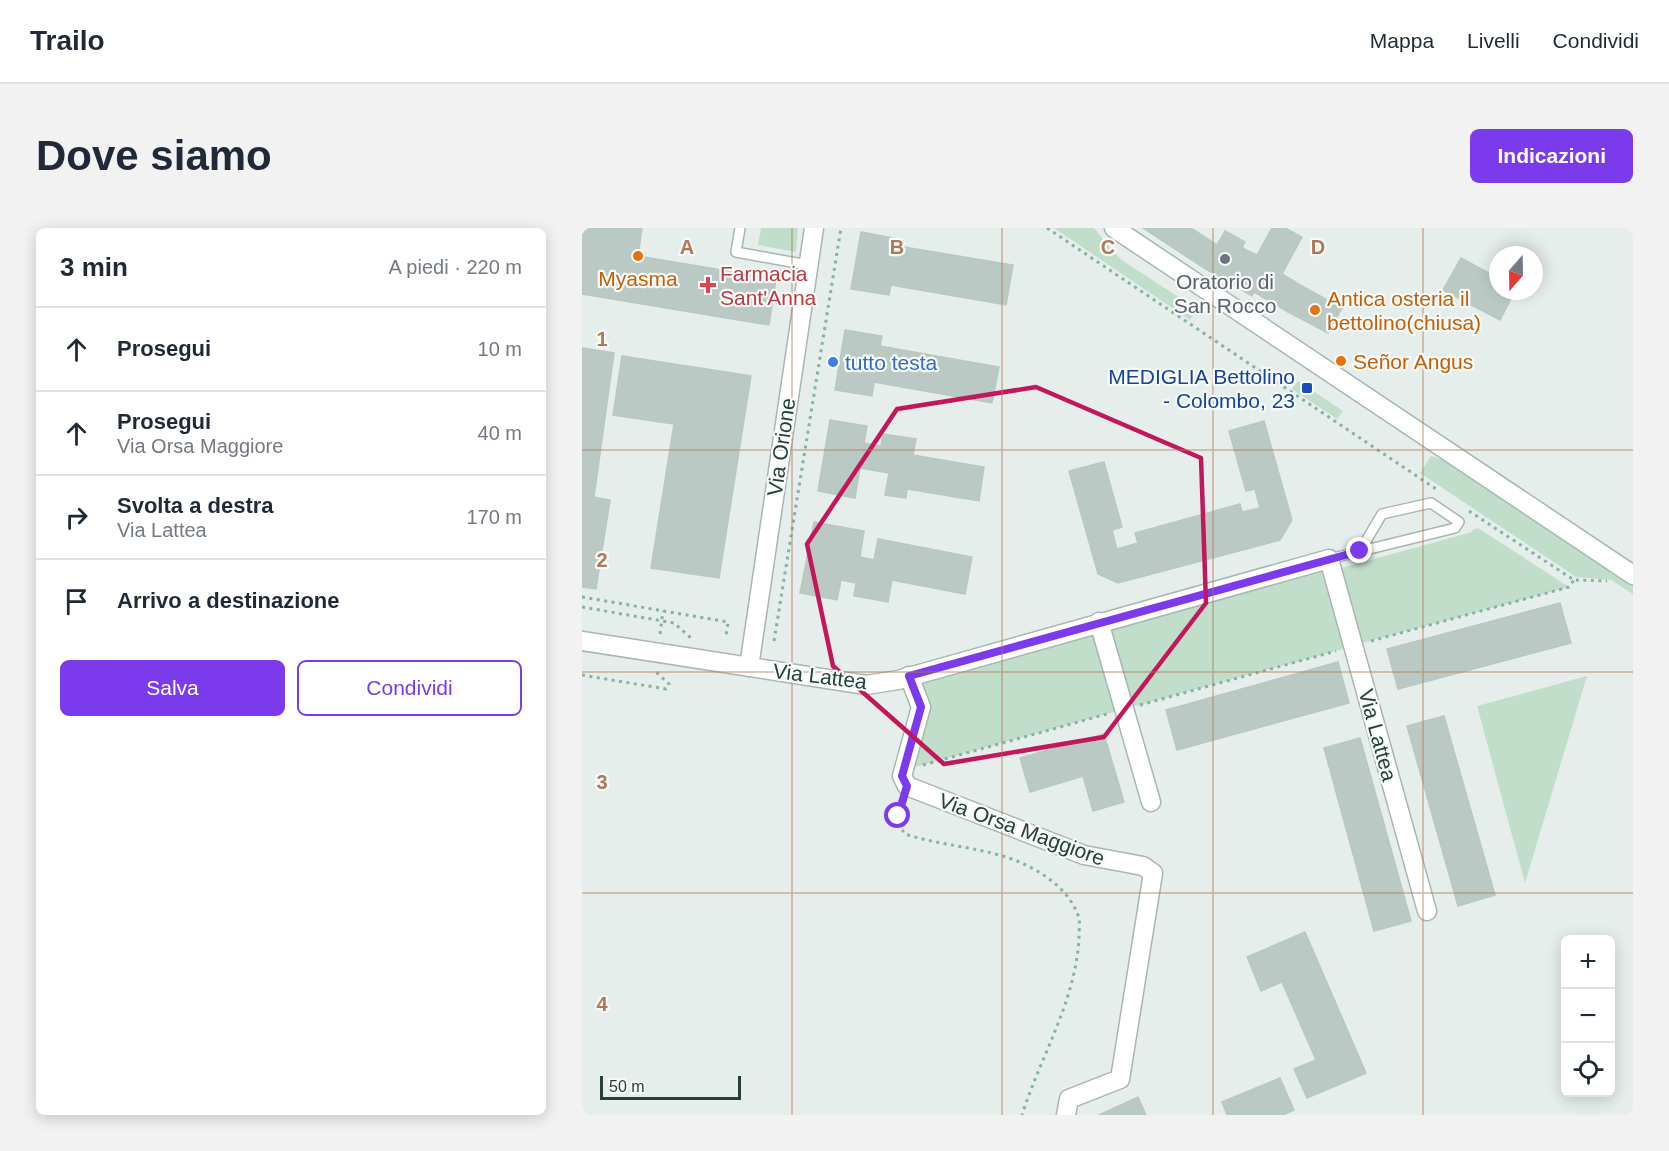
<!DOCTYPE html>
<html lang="it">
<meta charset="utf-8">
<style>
:root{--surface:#fff;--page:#f2f2f3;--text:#1f2937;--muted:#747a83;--line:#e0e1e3;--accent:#7c3aed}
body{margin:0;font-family:Arial,sans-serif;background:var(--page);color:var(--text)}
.controls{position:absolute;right:18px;bottom:18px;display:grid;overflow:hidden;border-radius:9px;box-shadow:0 3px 15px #0003}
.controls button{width:54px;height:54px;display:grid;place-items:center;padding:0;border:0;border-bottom:2px solid var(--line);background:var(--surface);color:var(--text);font:30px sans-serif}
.compass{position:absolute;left:907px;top:18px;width:54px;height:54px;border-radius:50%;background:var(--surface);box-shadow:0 3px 15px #0003;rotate:200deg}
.scale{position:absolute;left:18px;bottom:15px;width:141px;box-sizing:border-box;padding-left:6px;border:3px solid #25403a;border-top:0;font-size:16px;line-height:21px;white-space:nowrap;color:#25403a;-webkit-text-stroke:4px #f6faf9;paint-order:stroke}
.stop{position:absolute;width:18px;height:18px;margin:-14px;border:4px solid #7c3aed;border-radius:50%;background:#fff}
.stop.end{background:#7c3aed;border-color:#fff;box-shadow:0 2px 6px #0008}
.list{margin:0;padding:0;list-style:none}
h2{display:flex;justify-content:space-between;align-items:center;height:78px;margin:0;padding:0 24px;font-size:26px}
h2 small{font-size:20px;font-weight:400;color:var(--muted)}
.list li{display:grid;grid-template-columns:39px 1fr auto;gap:18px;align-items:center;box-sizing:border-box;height:84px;padding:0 24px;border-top:2px solid var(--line)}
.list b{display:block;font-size:22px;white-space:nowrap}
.list p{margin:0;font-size:20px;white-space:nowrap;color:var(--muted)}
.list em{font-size:20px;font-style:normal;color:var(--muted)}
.actions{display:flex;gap:12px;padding:18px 24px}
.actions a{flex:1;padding:14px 0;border:2px solid var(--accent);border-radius:9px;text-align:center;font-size:21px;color:var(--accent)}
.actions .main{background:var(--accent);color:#fff}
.icon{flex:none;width:33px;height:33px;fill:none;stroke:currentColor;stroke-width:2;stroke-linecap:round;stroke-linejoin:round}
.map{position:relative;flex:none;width:1051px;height:887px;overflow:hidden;border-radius:9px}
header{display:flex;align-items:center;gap:36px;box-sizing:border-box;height:84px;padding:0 30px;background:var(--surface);border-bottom:2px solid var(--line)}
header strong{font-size:28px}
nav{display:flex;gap:33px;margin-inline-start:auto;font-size:21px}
.intro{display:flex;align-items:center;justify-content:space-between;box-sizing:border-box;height:144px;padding:0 36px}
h1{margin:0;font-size:42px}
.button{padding:15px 27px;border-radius:9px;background:var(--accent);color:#fff;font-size:21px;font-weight:700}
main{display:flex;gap:36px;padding:0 36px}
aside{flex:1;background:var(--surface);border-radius:9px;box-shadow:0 3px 15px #0003}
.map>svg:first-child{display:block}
.green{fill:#c0deca}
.building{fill:#bbc9c4;stroke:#b8c8c2;stroke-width:1.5}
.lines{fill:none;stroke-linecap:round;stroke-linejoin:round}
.service-casing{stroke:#a8b6b2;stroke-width:12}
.minor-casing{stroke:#a8b6b2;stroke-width:21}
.secondary-casing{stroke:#a4b9b3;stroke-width:21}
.path{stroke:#87b0a6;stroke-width:3;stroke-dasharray:3 4.5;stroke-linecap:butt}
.service{stroke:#fff;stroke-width:9}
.minor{stroke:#fff;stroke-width:18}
.secondary{stroke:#fff;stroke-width:18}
.route{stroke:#7c3aed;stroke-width:8}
.marked{fill:none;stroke:#c2185b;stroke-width:4.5;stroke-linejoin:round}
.grid{fill:none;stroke:#b17757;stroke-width:1.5;stroke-opacity:0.55}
.food-dot{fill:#e8710a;stroke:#f6faf9;stroke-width:2}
.worship-dot{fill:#6b7280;stroke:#f6faf9;stroke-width:2}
.health-dot{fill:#e0444e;stroke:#f6faf9;stroke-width:2}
.shop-dot{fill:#3f7fe0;stroke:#f6faf9;stroke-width:2}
.transit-dot{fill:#1a4fb4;stroke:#f6faf9;stroke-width:2}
.labels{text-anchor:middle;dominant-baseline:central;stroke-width:4.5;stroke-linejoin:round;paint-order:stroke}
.health-label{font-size:21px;fill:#be3a42;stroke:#f6faf9;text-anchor:start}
.food-label{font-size:21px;fill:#c56008;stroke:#f6faf9;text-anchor:start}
.worship-label{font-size:21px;fill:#5b616d;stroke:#f6faf9}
.shop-label{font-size:21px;fill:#366cbe;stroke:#f6faf9;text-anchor:start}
.transit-label{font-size:21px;fill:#164399;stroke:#f6faf9;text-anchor:end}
.street-label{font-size:21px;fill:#25403a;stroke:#f6faf9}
.grid-label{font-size:20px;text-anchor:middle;font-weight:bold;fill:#b17757;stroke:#f6faf9;stroke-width:4.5;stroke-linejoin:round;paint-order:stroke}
</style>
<header>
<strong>Trailo</strong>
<nav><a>Mappa</a><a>Livelli</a><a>Condividi</a></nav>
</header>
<div class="intro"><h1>Dove siamo</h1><a class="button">Indicazioni</a></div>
<main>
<aside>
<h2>3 min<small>A piedi · 220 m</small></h2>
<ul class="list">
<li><svg class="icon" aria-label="ahead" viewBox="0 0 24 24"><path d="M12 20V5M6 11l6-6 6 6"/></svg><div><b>Prosegui</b></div><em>10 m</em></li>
<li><svg class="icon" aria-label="ahead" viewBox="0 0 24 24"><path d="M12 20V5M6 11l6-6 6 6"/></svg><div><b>Prosegui</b><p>Via Orsa Maggiore</p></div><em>40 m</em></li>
<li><svg class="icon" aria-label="right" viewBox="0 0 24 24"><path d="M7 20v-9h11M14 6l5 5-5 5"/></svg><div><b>Svolta a destra</b><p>Via Lattea</p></div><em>170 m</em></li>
<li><svg class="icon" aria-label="arrive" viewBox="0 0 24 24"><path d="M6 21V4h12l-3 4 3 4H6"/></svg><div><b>Arrivo a destinazione</b></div></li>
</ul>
<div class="actions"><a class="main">Salva</a><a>Condividi</a></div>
</aside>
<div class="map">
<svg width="1051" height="887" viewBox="0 0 1051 887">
<rect width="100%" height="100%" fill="#e6eeeb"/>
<!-- green -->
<g class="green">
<path d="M179,0h37l-2,24 -38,-7z"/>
<path d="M472,0h40l26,31 77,50 -7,11z"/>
<path d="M716,153l45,30 -6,8 -45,-30z"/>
<path d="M849,228l12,4 190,126v8l-22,-14 -35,-3 -156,-104z"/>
<path d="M896,300l91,59 -214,58 -21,-75 138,-38v-2z"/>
<path d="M747,331l24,87 -449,124 17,-63 -12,-31z"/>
<path d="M1005,448l-62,207 -48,-177z"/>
</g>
<!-- building -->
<g class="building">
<path d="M0,0h60l-4,28 138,23 -7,46 -187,-31z"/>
<path d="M561,0h48l26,17 -13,23z"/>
<path d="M690,0h13l17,9 -20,37 20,12 -14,26 -34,-20 -2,4 -24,-14 18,-32 11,5z"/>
<path d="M643,3l20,11 -3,5 4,3 -18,32 -24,-14z"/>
<path d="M279,4l38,7 -1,7 115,19 -7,40 -115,-20 -2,10 -38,-6z"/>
<path d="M879,30l37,20v13h17l-15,29 -57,-30z"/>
<path d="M720,58l40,22 -14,25 -40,-21z"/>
<path d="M263,102l37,6 -2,10 119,21 -7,36 -118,-21 -2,14 -37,-6z"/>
<path d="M0,120l32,5 -20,144 -12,-2z"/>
<path d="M40,128l129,20 -32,202 -68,-10 23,-144 -61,-9z"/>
<path d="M248,192l37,6 -3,17 17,3 2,-12 33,5 -3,16 71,12 -5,34 -72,-12 -1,9 -21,-3 4,-22 -29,-5 -5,30 -37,-7z"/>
<path d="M682,193l28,99 -12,20 -162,43 -20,-9 -29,-103 35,-9 18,65 -10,3 5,19 21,-6 -3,-10 105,-29 2,8 18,-4 -5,-19 -9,2 -17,-60z"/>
<path d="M0,267l28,5 -14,89 -14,-2z"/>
<path d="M232,294l50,9 -4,26 14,3 4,-21 94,18 -7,37 -73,-14 -4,22 -34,-6 2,-13 -15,-3 -4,20 -37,-7z"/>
<path d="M978,375l11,40 -173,46 -11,-40z"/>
<path d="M756,434l11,41 -172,47 -11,-40z"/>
<path d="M862,488l51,179 -37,11 -51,-180z"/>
<path d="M522,506l20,68 -31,9 -10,-35 -53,16 -10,-34z"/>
<path d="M778,510l51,183 -37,10 -50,-183z"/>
<path d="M723,704l61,141 -59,25 -13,-29 22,-9 -34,-78 -21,9 -14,-34z"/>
<path d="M698,850l14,32 -11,5h-56l-5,-13z"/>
<path d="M556,869l8,18h-47z"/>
</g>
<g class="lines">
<!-- service casing -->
<g class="service-casing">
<g id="service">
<path d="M158,0l-4,24 72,13"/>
<path d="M747,331l126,-31 4,-6 -28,-19 -49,11 -22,37"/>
</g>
</g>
<!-- minor casing -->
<g class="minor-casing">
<g id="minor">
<path d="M517,394l52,180"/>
<path d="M0,413l284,44 32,-5 431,-121 98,352"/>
<path d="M167,439l65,-439"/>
<path d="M327,448l12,31 -19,69 5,10 177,69 59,11 10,7 -33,206 -51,20 -3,16"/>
</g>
</g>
<!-- secondary casing -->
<g class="secondary-casing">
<path id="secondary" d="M532,0l519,347"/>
</g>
<!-- path -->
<g class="path">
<path d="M465,0l389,261"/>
<path d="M887,283l105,69 33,1"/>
<path d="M0,369l146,25 -2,14"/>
<path d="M0,379l92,16 18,16"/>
<path d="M78,406l3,-23"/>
<path d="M192,413l67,-413"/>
<path d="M789,413l198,-54 5,-7"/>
<path d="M0,447l84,14 3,-5 -15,-14"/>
<path d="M558,477l196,-54"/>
<path d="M341,537l184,-51"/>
<path d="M320,574l-5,21 8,11c36,12 77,13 112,27 26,11 53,29 62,57 1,5 0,13 0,19 -3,64 -38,118 -57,178"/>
</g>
<!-- service -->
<use href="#service" class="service"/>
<!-- minor -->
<use href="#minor" class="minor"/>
<!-- secondary -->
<use href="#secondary" class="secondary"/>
</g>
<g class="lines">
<!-- route -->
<path class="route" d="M316,588l9,-30 -5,-10 19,-69 -12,-31 451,-125"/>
</g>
<!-- marked area -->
<path class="marked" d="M454,159l165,71 5,145 -102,134 -160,27 -111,-98 -26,-122 90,-135z"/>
<!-- grid -->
<path class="grid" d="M210,0v887M420,0v887M631,0v887M841,0v887M0,222h1051M0,444h1051M0,665h1051"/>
<!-- markers -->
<g class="food-dot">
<circle cx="56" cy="28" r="6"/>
<circle cx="733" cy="82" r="6"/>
<circle cx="759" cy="133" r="6"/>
</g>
<circle class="worship-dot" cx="643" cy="31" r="6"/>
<path class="health-dot" d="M123 48h6v6h6v6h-6v6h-6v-6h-6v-6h6z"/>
<circle class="shop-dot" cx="251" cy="134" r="6"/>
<rect class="transit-dot" x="719" y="154" width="12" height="12" rx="3"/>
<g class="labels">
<!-- health labels -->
<g class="health-label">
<text x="138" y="45">Farmacia<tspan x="138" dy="24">Sant'Anna</tspan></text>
</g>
<!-- food labels -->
<g class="food-label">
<text x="56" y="50" text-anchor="middle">Myasma</text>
<text x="745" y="70">Antica osteria il<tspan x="745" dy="24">bettolino(chiusa)</tspan></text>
<text x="771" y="133">Señor Angus</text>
</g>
<!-- worship labels -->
<g class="worship-label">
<text x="643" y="53">Oratorio di<tspan x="643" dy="24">San Rocco</tspan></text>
</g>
<!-- shop labels -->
<g class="shop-label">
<text x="263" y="134">tutto testa</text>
</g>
<!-- transit labels -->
<g class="transit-label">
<text x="713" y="148">MEDIGLIA Bettolino<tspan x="713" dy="24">- Colombo, 23</tspan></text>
</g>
<!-- street labels -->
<g class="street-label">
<text transform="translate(199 219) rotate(-82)">Via Orione</text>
<text transform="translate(238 448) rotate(7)">Via Lattea</text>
<text transform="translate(796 507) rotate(75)">Via Lattea</text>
<text transform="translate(440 601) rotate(20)">Via Orsa Maggiore</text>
</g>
</g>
<g class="grid-label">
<text x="105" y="26">A</text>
<text x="315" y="26">B</text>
<text x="526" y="26">C</text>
<text x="736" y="26">D</text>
<text x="20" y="118">1</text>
<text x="20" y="339">2</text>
<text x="20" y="561">3</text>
<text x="20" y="783">4</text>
</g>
</svg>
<div class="controls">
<button>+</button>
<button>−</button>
<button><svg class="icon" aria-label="locate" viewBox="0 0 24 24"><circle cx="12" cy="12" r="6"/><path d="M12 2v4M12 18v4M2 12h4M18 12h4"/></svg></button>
</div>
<svg class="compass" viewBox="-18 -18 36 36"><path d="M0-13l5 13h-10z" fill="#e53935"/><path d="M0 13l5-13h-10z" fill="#747a83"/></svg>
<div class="scale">50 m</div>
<div class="stop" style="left:316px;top:588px"></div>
<div class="stop end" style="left:778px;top:323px"></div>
</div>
</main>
